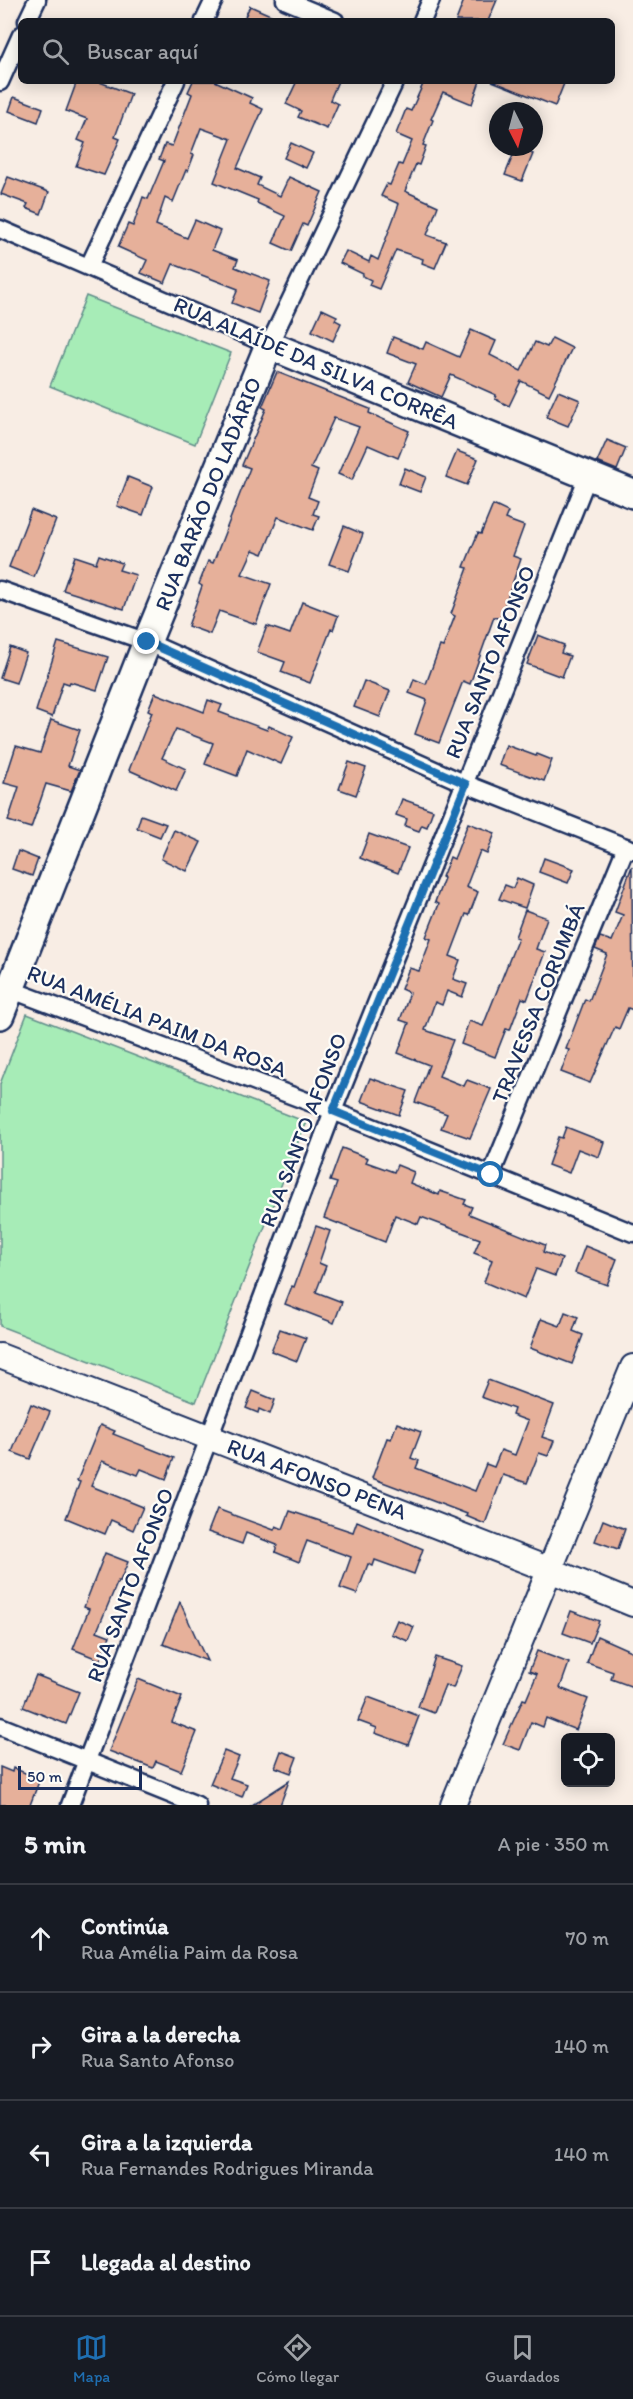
<!DOCTYPE html>
<html lang="es">
<meta charset="utf-8">
<style>
:root{--surface:#171b24;--page:#242831;--text:#f1f3f6;--muted:#9ea1a6;--line:#363941;--accent:#1f6fb2}
body{margin:0;font-family:Itim,sans-serif;background:var(--page);color:var(--text)}
.controls{position:absolute;right:18px;bottom:18px;display:grid;overflow:hidden;border-radius:9px;box-shadow:0 3px 15px #0003}
.controls button{width:54px;height:54px;display:grid;place-items:center;padding:0;border:0;border-bottom:2px solid var(--line);background:var(--surface);color:var(--text);font:30px sans-serif}
.compass{position:absolute;left:489px;top:102px;width:54px;height:54px;border-radius:50%;background:var(--surface);box-shadow:0 3px 15px #0003;rotate:174deg}
.scale{position:absolute;left:18px;bottom:15px;width:124px;box-sizing:border-box;padding-left:6px;border:3px solid #1b2f5e;border-top:0;font-size:16px;line-height:21px;white-space:nowrap;color:#1b2f5e;-webkit-text-stroke:4px #fdfcf7;paint-order:stroke}
.stop{position:absolute;width:18px;height:18px;margin:-14px;border:4px solid #1f6fb2;border-radius:50%;background:#fff}
.stop.end{background:#1f6fb2;border-color:#fff;box-shadow:0 2px 6px #0008}
.list{margin:0;padding:0;list-style:none}
h2{display:flex;justify-content:space-between;align-items:center;height:78px;margin:0;padding:0 24px;font-size:26px}
h2 small{font-size:20px;font-weight:400;color:var(--muted)}
.list li{display:grid;grid-template-columns:39px 1fr auto;gap:18px;align-items:center;box-sizing:border-box;height:108px;padding:0 24px;border-top:2px solid var(--line)}
.list b{display:block;font-size:22px;white-space:nowrap}
.list p{margin:0;font-size:20px;white-space:nowrap;color:var(--muted)}
.list em{font-size:20px;font-style:normal;color:var(--muted)}
.icon{flex:none;width:33px;height:33px;fill:none;stroke:currentColor;stroke-width:2;stroke-linecap:round;stroke-linejoin:round}
.map{position:relative;flex:none;width:633px;height:1805px;overflow:hidden}
.search{position:absolute;background:var(--surface);box-shadow:0 3px 15px #0003;left:18px;right:18px;top:18px;height:66px;display:flex;align-items:center;gap:15px;box-sizing:border-box;padding:0 21px;border-radius:9px;color:var(--muted);font-size:22px}
.sheet{height:510px;background:var(--surface)}
nav{display:flex;justify-content:space-around;align-items:center;box-sizing:border-box;height:84px;border-top:2px solid var(--line);background:var(--surface);font-size:16px;color:var(--muted)}
nav a{display:grid;justify-items:center;gap:3px}
nav .on{color:var(--accent)}
.map>svg:first-child{display:block}
.green{fill:#a7ecb7;stroke:#618e8a;stroke-width:1.5}
.building{fill:#e6b09a;stroke:#1b2f5e;stroke-width:1.5}
.lines{fill:none;stroke-linecap:round;stroke-linejoin:round}
.street-casing{stroke:#1b2f5e;stroke-width:21}
.secondary-casing{stroke:#1b2f5e;stroke-width:28}
.primary-casing{stroke:#1b2f5e;stroke-width:32}
.street{stroke:#fdfcf7;stroke-width:16}
.secondary{stroke:#fdfcf7;stroke-width:24}
.primary{stroke:#fdfcf7;stroke-width:27}
.route{stroke:#1f6fb2;stroke-width:8}
.labels{text-anchor:middle;dominant-baseline:central;stroke-width:4.5;stroke-linejoin:round;paint-order:stroke}
.street-label{font-size:22px;fill:#1b2f5e;stroke:#fdfcf7}
</style>
<div class="map">
<svg width="633" height="1805" viewBox="0 0 633 1805">
<rect width="100%" height="100%" fill="#f8ede4"/>
<filter id="ink" filterUnits="userSpaceOnUse"><feTurbulence type="fractalNoise" baseFrequency=".0167" numOctaves="2"/><feDisplacementMap in="SourceGraphic" scale="12" xChannelSelector="R" yChannelSelector="G"/><feConvolveMatrix kernelMatrix="1 2 1 2 8 2 1 2 1" color-interpolation-filters="sRGB"/></filter>
<g filter="url(#ink)">
<!-- green -->
<g class="green">
<path d="M86,296l145,57 -36,91 -145,-58z"/>
<path d="M27,1014l279,108 -110,280 -196,-76v-242z"/>
</g>
<!-- building -->
<g class="building">
<path d="M464,0h33l-9,21h-32z"/>
<path d="M250,6l34,15h-41z"/>
<path d="M77,81h20l34,13 -16,43 5,2 -16,36 -28,-9 9,-23 -7,-3 9,-21 -21,-8z"/>
<path d="M193,81h22l37,17 -2,5 13,6 -26,59 23,10 -3,7 23,11 9,-19 33,15 -15,34 -4,-2 -12,27 -18,-8 12,-27 -28,-13 1,-3 -44,-18 17,-43 -30,-11 -10,26 3,1 -6,16 -2,-1 -13,32 -8,-4 -9,27 31,13 8,-18 25,11 -8,19 26,10 -3,7 35,14 -12,32 -26,-10 6,-14 -65,-25 -8,19 -24,-10 6,-13 -29,-13 10,-23 5,2 10,-29 5,2 16,-38 -5,-2 6,-15 7,2 20,-52 -4,-2z"/>
<path d="M297,81h41l-8,19 8,4 -11,25 -29,-12 3,-6 -15,-7z"/>
<path d="M417,81h63l-8,23 -29,-12 -12,27 2,1 -10,25 3,1 -7,19 -3,-1 -11,27 33,15 -11,29 19,7 -11,26 -13,-5 1,-4 -27,-9 -17,39 -10,-4 2,-5 -8,-4v-2l-23,-11 6,-12 23,11 2,-6 7,4 21,-56 -18,-8 6,-12 3,1 9,-21 3,1 10,-24 -16,-7 10,-25 5,2 12,-27z"/>
<path d="M492,81h73l-10,25z"/>
<path d="M14,97l29,11 -5,14 -29,-11z"/>
<path d="M291,143l22,10 -7,15 -22,-10z"/>
<path d="M516,148l17,6 -11,27 -17,-6z"/>
<path d="M8,177l41,15 -8,22 -15,-6 2,-4 -27,-10z"/>
<path d="M322,309l15,7 -2,4 6,3 -8,18 -21,-10z"/>
<path d="M471,330l25,11 -6,14 31,16 14,-29 12,5 5,-9 20,10 -23,47 -28,-14 -12,25 -14,-7 1,-4 -45,-20 -10,22 -33,-15 8,-18 -29,-11 6,-16 30,12 3,-7 33,15z"/>
<path d="M277,372l93,37 -1,4 40,18 -11,27 -30,-13 -16,35 -14,-6 21,-47 -25,-9 -23,50 7,3 -10,26 10,4 -5,13 6,2 -6,14 -35,-13 -15,37 -10,-4 -11,24 29,10 -15,40 -37,-13 -9,23 -22,-8 14,-40 -3,-2 9,-23 5,2 37,-95 -8,-3 24,-56 -4,-2z"/>
<path d="M558,391l22,9 -12,26 -22,-9z"/>
<path d="M607,440l19,8 -9,22 -20,-8z"/>
<path d="M457,451l21,8 -11,26 -21,-8z"/>
<path d="M405,468l21,9 -6,15 -21,-8z"/>
<path d="M128,477l25,10 -10,28 -26,-9z"/>
<path d="M493,505l15,7 -3,7 19,7 -11,30 8,3 -21,60 -6,-2 -24,67 -7,-3 -24,62 -24,-9 12,-34 -18,-7 5,-14 12,5 14,-38 3,1 12,-31 -4,-2 17,-46 -4,-1 14,-34 3,1z"/>
<path d="M31,510l25,10 -22,57 -25,-10z"/>
<path d="M344,526l19,8 -14,37 -20,-7z"/>
<path d="M99,555l23,8 -3,7 17,5 -12,34 -61,-19 12,-34 21,7z"/>
<path d="M302,602l36,14 -5,14 -2,-1 -21,54 -29,-11 4,-10 -28,-10 10,-26 23,8z"/>
<path d="M538,635l26,10 -3,8 9,3 -8,21 -35,-13z"/>
<path d="M58,642l50,15 -11,33 -27,-8 -1,2 -6,-2 -11,35 -16,-6z"/>
<path d="M10,647l16,6 -10,30 -16,-5z"/>
<path d="M364,681l26,10 -10,26 -26,-10z"/>
<path d="M155,693l49,19 4,-12 14,5 -3,7 48,18 2,-4 24,11 -12,27 -34,-15 -10,27 -32,-12 8,-21 -37,-14 -14,29 24,11 -10,22 -47,-21 23,-58 -4,-2z"/>
<path d="M51,720l29,10 -12,36 12,4 -9,21 -25,-7 -15,44 -23,-7 11,-34 -15,-4 12,-37 24,7z"/>
<path d="M506,745l30,11 1,-2 15,6 -8,21 -45,-16z"/>
<path d="M349,762l17,6 -10,27 -17,-6z"/>
<path d="M402,799l31,11 -6,17 -5,-2 -3,6 -14,-5 2,-7 -11,-4z"/>
<path d="M141,815l25,9 -6,13 -23,-9z"/>
<path d="M468,823l27,10 -8,21 -7,-3 -14,36 12,5 -9,23 -3,-1 -16,42 10,4 -7,19 14,5 -5,13 -15,-6 -5,14 -7,-3 -10,28 28,10 -14,36 25,10 3,-6 24,9 -21,49 -29,-10 6,-14 -32,-12 14,-37 -31,-12 11,-30 -9,-3 10,-27 -9,-4 8,-21 10,3 12,-32 -5,-2 13,-33 -4,-2 9,-24 -2,-1 8,-20 4,2z"/>
<path d="M174,830l27,12 -14,29 -26,-12z"/>
<path d="M369,834l39,14 -10,25 -38,-15z"/>
<path d="M18,851l20,8 -6,17 -20,-7z"/>
<path d="M544,858l30,11 -6,14 -29,-11z"/>
<path d="M632,866l1,144 -5,-2 -9,21 -4,-2 -25,56 -29,-11 8,-22 -3,-1 19,-50 4,2 18,-47 -12,-5 5,-12 12,4 11,-26 -8,-3z"/>
<path d="M517,878l16,7 -8,23 -26,-9 6,-14 8,3z"/>
<path d="M525,910l22,8 -11,31 9,3 -18,48 -5,-2 -12,32 -4,-1 -11,28 -34,-13 8,-23 14,5 35,-88 -3,-1z"/>
<path d="M370,1078l38,13 -9,24 -38,-14z"/>
<path d="M566,1127l38,15 -5,15 -21,-8 -9,24 -21,-8 10,-28 4,1z"/>
<path d="M342,1148l26,10 -2,4 28,10 3,-7 17,7 -4,11 29,12 1,-4 26,9 -2,4 8,3 -3,7 76,31 -2,7 19,7 -7,17 -19,-7 -12,30 -40,-17 8,-22 -18,-7 6,-14 -59,-22 -3,7 -23,-9 -10,27 -61,-24 13,-35 -7,-2z"/>
<path d="M316,1226l14,5 -11,32 7,3 -10,26 26,10 -8,21 -49,-19 7,-18 2,1z"/>
<path d="M585,1246l32,13 -10,26 -32,-12z"/>
<path d="M565,1312l13,5 -5,14 10,4 -11,29 -42,-16 11,-29 19,7z"/>
<path d="M280,1329l26,9 -9,23 -26,-10z"/>
<path d="M488,1380l66,25 -12,32 12,4 -6,15 -9,-3 -12,30 -24,-8 -18,49 -19,-8 1,-2 -95,-36 15,-40 4,1 6,-16 24,9 -10,26 8,3 -3,7 59,23 11,-27 8,3 7,-17 14,5 13,-34 -16,-6 2,-6 -33,-12z"/>
<path d="M253,1391l22,9 -5,14 -11,-5 -1,4 -12,-5z"/>
<path d="M31,1404l19,8 -20,47 -18,-7z"/>
<path d="M100,1425l15,6 -2,3 61,24 -8,21 -25,-10 -3,6 -36,-14 -11,25 52,21 -10,23 -22,-10 -6,14 -39,-16 14,-36 -3,-1z"/>
<path d="M217,1509l57,21 2,-4 7,3 7,-18 63,21 4,-11 66,28 -9,25 -39,-14 -2,6 -5,-2 -11,30 -17,-6 11,-31 -44,-16 -8,21 -24,-10 2,-7 -31,-12 -4,11 -34,-12z"/>
<path d="M603,1520l22,9 -7,20 -23,-8z"/>
<path d="M105,1553l23,9 -8,19h-2l-21,50 13,5 -10,24 -27,-11 16,-40 -5,-2z"/>
<path d="M180,1602l19,42 8,17 -44,-17z"/>
<path d="M571,1611l28,10 -9,22 -27,-10z"/>
<path d="M397,1620l17,7 -6,14 -17,-7z"/>
<path d="M597,1636l36,16v35l-22,-8 2,-7 -26,-9z"/>
<path d="M537,1651l32,12 -9,25 28,11 -12,31 -30,-12 -3,9 -12,-5 -11,28 -17,-6 20,-45 3,1 11,-26 -8,-3z"/>
<path d="M435,1657l27,9 -9,22 -8,-3 -11,28 -16,-6z"/>
<path d="M36,1675l43,17 -13,32 -43,-17z"/>
<path d="M138,1679l44,18 -10,25 25,10 -16,39 -25,-10 -3,7 -44,-17z"/>
<path d="M368,1697l51,19 -11,29 -33,-12 2,-5 -19,-7z"/>
<path d="M224,1751l15,6 -9,21 17,6 -5,13 -32,-13z"/>
<path d="M281,1751l16,6 -6,16 -16,-6z"/>
<path d="M0,1767l12,5 1,-4 27,11 -10,26h-30z"/>
<path d="M289,1781l-9,24h-28z"/>
</g>
<g class="lines">
<!-- street casing -->
<g class="street-casing">
<g id="street">
<path d="M285,0l50,21"/>
<path d="M27,21l10,-21"/>
<path d="M204,21l10,-21"/>
<path d="M422,21l9,-21"/>
<path d="M0,82l21,-47"/>
<path d="M0,229l269,116 126,-264"/>
<path d="M89,266l87,-185"/>
<path d="M0,590l147,52 319,142 167,66"/>
<path d="M4,987l329,124 300,122"/>
<path d="M491,1175l135,-328"/>
<path d="M0,1726l197,79"/>
<path d="M70,1805l263,-694 255,-635"/>
</g>
</g>
<!-- secondary casing -->
<g class="secondary-casing">
<g id="secondary">
<path d="M0,1356l550,214 83,34"/>
<path d="M453,1805l180,-438"/>
</g>
</g>
<!-- primary casing -->
<g class="primary-casing">
<path id="primary" d="M0,1015l147,-373 122,-297 364,149"/>
</g>
<!-- street -->
<use href="#street" class="street"/>
<!-- secondary -->
<use href="#secondary" class="secondary"/>
<!-- primary -->
<use href="#primary" class="primary"/>
</g>
</g>
<g class="lines" filter="url(#ink)">
<!-- route -->
<path class="route" d="M147,642l319,142 -133,327 158,64"/>
</g>
<g class="labels">
<!-- street labels -->
<g class="street-label">
<text transform="translate(316 363) rotate(23)">RUA ALAÍDE DA SILVA CORRÊA</text>
<text transform="translate(208 494) rotate(-68)">RUA BARÃO DO LADÁRIO</text>
<text transform="translate(490 662) rotate(-68)">RUA SANTO AFONSO</text>
<text transform="translate(538 1003) rotate(-68)">TRAVESSA CORUMBÁ</text>
<text transform="translate(157 1021) rotate(21)">RUA AMÉLIA PAIM DA ROSA</text>
<text transform="translate(303 1130) rotate(-69)">RUA SANTO AFONSO</text>
<text transform="translate(317 1479) rotate(21)">RUA AFONSO PENA</text>
<text transform="translate(130 1585) rotate(-69)">RUA SANTO AFONSO</text>
</g>
</g>
</svg>
<div class="controls">
<button><svg class="icon" aria-label="locate" viewBox="0 0 24 24"><circle cx="12" cy="12" r="6"/><path d="M12 2v4M12 18v4M2 12h4M18 12h4"/></svg></button>
</div>
<svg class="compass" viewBox="-18 -18 36 36"><path d="M0-13l5 13h-10z" fill="#e53935"/><path d="M0 13l5-13h-10z" fill="#9ea1a6"/></svg>
<div class="scale">50 m</div>
<div class="stop" style="left:491px;top:1175px"></div>
<div class="stop end" style="left:147px;top:642px"></div>
<div class="search"><svg class="icon" aria-label="search" viewBox="0 0 24 24"><circle cx="10" cy="10" r="6"/><path d="M15 15l6 6"/></svg>Buscar aquí</div>
</div>
<section class="sheet">
<h2>5 min<small>A pie · 350 m</small></h2>
<ul class="list">
<li><svg class="icon" aria-label="ahead" viewBox="0 0 24 24"><path d="M12 20V5M6 11l6-6 6 6"/></svg><div><b>Continúa</b><p>Rua Amélia Paim da Rosa</p></div><em>70 m</em></li>
<li><svg class="icon" aria-label="right" viewBox="0 0 24 24"><path d="M7 20v-9h11M14 6l5 5-5 5"/></svg><div><b>Gira a la derecha</b><p>Rua Santo Afonso</p></div><em>140 m</em></li>
<li><svg class="icon" aria-label="left" viewBox="0 0 24 24"><path d="M17 20v-9H6M10 6l-5 5 5 5"/></svg><div><b>Gira a la izquierda</b><p>Rua Fernandes Rodrigues Miranda</p></div><em>140 m</em></li>
<li><svg class="icon" aria-label="arrive" viewBox="0 0 24 24"><path d="M6 21V4h12l-3 4 3 4H6"/></svg><div><b>Llegada al destino</b></div></li>
</ul>
</section>
<nav>
<a class="on"><svg class="icon" aria-label="map" viewBox="0 0 24 24"><path d="M3 6l6-2 6 2 6-2v14l-6 2-6-2-6 2zM9 4v14M15 6v14"/></svg>Mapa</a>
<a><svg class="icon" aria-label="directions" viewBox="0 0 24 24"><path d="M12 3l9 9-9 9-9-9zM9 14v-3h6M13 9l2 2-2 2"/></svg>Cómo llegar</a>
<a><svg class="icon" aria-label="saved" viewBox="0 0 24 24"><path d="M7 4h10v16l-5-4-5 4z"/></svg>Guardados</a>
</nav>
